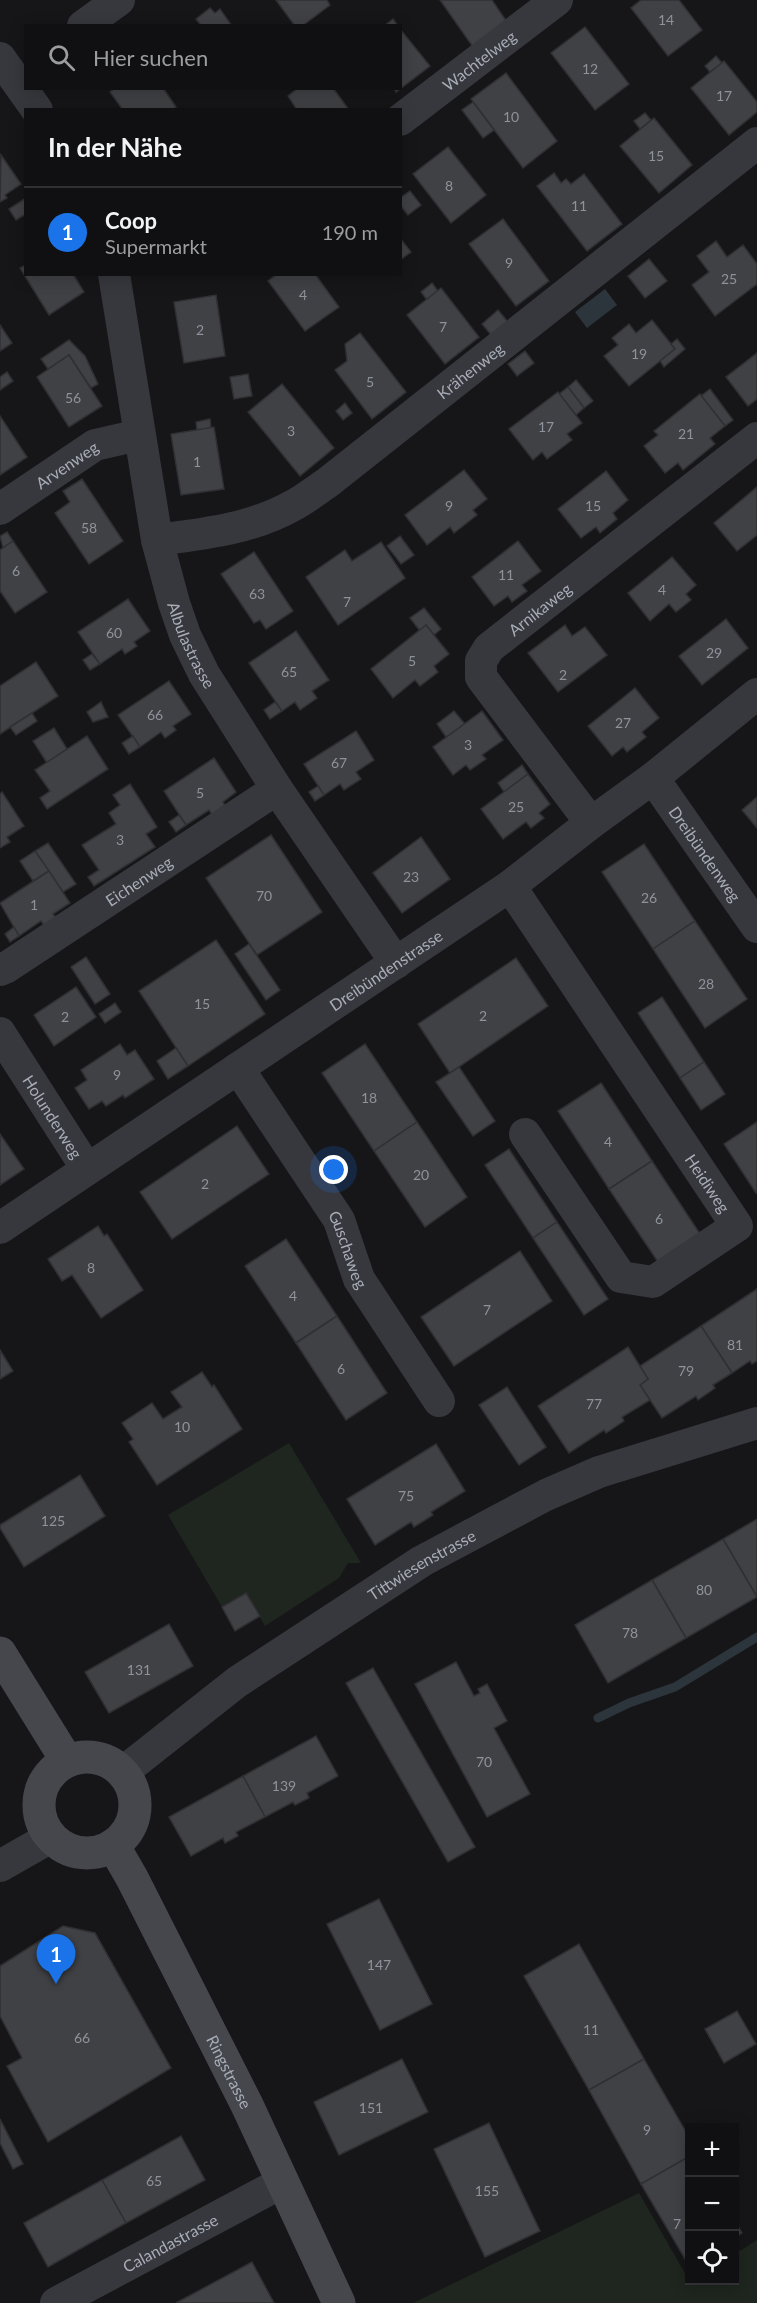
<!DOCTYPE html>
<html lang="de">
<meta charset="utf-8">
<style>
:root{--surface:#101012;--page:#1e1e20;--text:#f1f3f6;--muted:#9c9d9f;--line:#303032;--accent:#1a73e8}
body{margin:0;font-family:Lato,sans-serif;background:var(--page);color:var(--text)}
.controls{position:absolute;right:18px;bottom:18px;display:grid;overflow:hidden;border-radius:0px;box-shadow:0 3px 15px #0003}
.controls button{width:54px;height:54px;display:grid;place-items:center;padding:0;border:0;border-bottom:2px solid var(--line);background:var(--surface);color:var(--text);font:30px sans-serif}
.you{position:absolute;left:334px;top:1170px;width:21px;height:21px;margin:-15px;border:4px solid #fff;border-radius:50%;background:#1a73e8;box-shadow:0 0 0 9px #1a73e833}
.badge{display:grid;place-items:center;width:39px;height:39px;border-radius:50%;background:var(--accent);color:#fff;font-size:20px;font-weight:700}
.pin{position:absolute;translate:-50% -50px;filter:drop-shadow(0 2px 3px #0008)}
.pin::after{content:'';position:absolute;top:32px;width:21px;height:18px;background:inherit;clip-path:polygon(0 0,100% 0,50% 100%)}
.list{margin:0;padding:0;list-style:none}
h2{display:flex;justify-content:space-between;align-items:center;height:78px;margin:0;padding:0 24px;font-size:26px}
h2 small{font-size:20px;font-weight:400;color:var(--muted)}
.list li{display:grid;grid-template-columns:39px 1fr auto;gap:18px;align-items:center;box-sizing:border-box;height:90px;padding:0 24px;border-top:2px solid var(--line)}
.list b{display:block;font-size:22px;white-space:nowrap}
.list p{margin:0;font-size:20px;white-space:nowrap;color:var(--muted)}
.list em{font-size:20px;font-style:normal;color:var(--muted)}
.icon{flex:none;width:33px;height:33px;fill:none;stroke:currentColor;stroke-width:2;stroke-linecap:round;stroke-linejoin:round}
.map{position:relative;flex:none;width:757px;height:2303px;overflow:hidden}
.search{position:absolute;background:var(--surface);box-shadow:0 3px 15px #0003;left:24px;top:24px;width:378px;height:66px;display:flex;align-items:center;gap:15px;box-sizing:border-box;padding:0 21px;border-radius:0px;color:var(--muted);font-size:22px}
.panel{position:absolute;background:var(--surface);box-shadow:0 3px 15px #0003;left:24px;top:108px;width:378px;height:168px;border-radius:0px}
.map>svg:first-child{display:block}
.green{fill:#1e261f}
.water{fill:#2c353c}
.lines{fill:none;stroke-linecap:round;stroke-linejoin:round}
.stream{stroke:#2c353c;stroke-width:9}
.building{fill:#404145;stroke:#303034;stroke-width:1.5}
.street{stroke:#37383d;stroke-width:32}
.secondary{stroke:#45474d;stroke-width:33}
.labels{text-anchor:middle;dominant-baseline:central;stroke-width:6;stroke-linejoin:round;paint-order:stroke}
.number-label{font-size:14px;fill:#8e929b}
.street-label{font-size:16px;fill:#a8adb8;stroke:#111113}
</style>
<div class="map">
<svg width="757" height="2303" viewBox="0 0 757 2303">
<rect width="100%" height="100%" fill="#161618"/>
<!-- green -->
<g class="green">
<path d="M289,1443l72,120h-13l-9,15 -74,48 -19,-33 -24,14 -54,-92z"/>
<path d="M639,2193l51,89 3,-2h41l1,-26 22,-14v63h-344z"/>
</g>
<!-- water -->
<path class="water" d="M605,289l12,16 -30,23 -12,-16z"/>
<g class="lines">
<!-- stream -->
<path class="stream" d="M598,1718l31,-15 46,-16 82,-50"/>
</g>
<!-- building -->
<g class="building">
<path d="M276,0h51l3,5 -28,21h-7z"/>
<path d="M440,0h52l15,22 -34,25z"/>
<path d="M641,0h38l23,30 -34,26 -37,-48z"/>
<path d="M210,8l5,5 5,-4 12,17h-34l2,-2 -4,-5z"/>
<path d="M393,19l5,7h-14z"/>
<path d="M585,27l44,57 -34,26 -44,-57z"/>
<path d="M400,29l30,37 -34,26 -2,-4h6z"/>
<path d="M716,56l6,7 -12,9 -5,-6z"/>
<path d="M724,61l33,41v10l-28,23 -38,-47z"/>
<path d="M506,73l51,68 -34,27 -52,-69z"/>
<path d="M115,88h48l13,19 -3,3h-50l-13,-18z"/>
<path d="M298,88h35l16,22h-52l-9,-14z"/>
<path d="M473,102l21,28 -11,8 -21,-28z"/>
<path d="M645,113l6,7 -11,9 -6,-8z"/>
<path d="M654,118l38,47 -33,28 -39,-47z"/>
<path d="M448,147l38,48 -35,28 -38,-49z"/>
<path d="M1,155l20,29 -16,11 2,3 -7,4z"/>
<path d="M554,173l7,10 5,-4 5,5 13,-10 38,50 -35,27 -50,-65z"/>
<path d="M410,191l11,14 -13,10 -8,-10v-7z"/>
<path d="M26,198v16l-10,6 -7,-11z"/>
<path d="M503,219l46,62 -33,25 -47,-62z"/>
<path d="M400,238l11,14 -11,8z"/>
<path d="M716,241l11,16 16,-12 14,19v20l-42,32 -23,-31 17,-13 -12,-16z"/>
<path d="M649,259l18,22 -22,17 -17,-22z"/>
<path d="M26,265v9h47l11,18 -35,23 -29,-47z"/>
<path d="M277,274h38l24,33 -34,24 -37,-50z"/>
<path d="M432,283l6,8 -11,9 -6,-8z"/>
<path d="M441,288l38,49 -34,27 -38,-49z"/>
<path d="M216,295l9,61 -41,7 -10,-61z"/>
<path d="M498,310l10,12 -16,14 -10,-12z"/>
<path d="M652,320l23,29 -46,37 -25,-30 14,-11 -6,-7 17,-14 7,9z"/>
<path d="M0,325l12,18 -12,8z"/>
<path d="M360,333l46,59 -34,27 -37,-49 12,-9 -2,-17z"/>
<path d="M677,339l8,10 -21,18 -4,-6 15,-12 -4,-5z"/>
<path d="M69,340l16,16 13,28 -7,4 -22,-33 -21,14 -7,-10z"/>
<path d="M525,351l9,12 -17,13 -9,-12z"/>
<path d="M757,353v46l-9,7 -22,-29z"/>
<path d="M69,355l33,51 -33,21 -32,-50z"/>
<path d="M7,372l6,9 -13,9v-13z"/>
<path d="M248,374l4,22 -18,3 -4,-22z"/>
<path d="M576,380l17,21 -9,7 -16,-21z"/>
<path d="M282,384l52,64 -34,28 -52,-64z"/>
<path d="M568,387l16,21 -8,7 -17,-21z"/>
<path d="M710,389l23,31 -8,6 -24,-30z"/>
<path d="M558,392l24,31 -15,11 5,6 -25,19 -5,-7 -9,8 -24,-31z"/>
<path d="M700,394l25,32 -15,12 5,6 -32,26 -5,-7 -13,10 -21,-27 14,-11 -4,-4z"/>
<path d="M345,403l7,10 -9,7 -7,-9z"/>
<path d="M0,416l27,41 -27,18z"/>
<path d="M210,419l1,9 -14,2 -1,-8z"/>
<path d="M214,427l10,62 -43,6 -10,-61z"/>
<path d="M464,470l23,29 -14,11 4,5 -23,18 -4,-6 -23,18 -22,-30z"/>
<path d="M606,471l22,29 -15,13 4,6 -17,14 -4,-6 -15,11 -23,-29z"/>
<path d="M82,479l41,62 -34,23 -34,-51 15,-11 -7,-11z"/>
<path d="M757,487v48l-20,16 -23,-28z"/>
<path d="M7,532l6,9 -10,7 -3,-12z"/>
<path d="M400,536l14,19 -13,9 -14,-18z"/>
<path d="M13,541l34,51 -32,21 -15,-22v-41z"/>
<path d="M518,541l23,30 -19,14 5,6 -15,11 -4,-6 -14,10 -22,-29z"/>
<path d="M381,542l24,36 -67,47 -32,-48 39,-27 7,11z"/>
<path d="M254,552l39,59 -27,18 -6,-9 -6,3 -33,-49z"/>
<path d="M672,557l24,28 -10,9 5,6 -15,12 -7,-8 -19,17 -22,-28z"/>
<path d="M128,599l22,32 -16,11 3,4 -12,8 -3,-5 -22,15 -22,-32z"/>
<path d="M424,608l17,21 -7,6 -8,-10 -6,6 -10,-13z"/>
<path d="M726,619l22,29 -46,37 -23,-29z"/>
<path d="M426,625l23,29 -15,12 4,6 -18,14 -5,-6 -22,18 -22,-29z"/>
<path d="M565,625l7,11 13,-9 22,28 -49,37 -30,-39z"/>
<path d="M296,631l33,49 -17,11 5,7 -17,12 -5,-8 -13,9 -33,-48z"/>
<path d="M92,654l8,10 -10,6 -7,-10z"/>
<path d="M36,662l22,34 -58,38v-48z"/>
<path d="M169,681l22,33 -18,12 3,4 -11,8 -4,-6 -21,15 -22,-32z"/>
<path d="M635,688l24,30 -17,14 4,5 -19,15 -4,-5 -11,9 -24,-30z"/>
<path d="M101,702l7,15 -15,5 -6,-10z"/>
<path d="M275,702l7,9 -12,8 -6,-9z"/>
<path d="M454,711l11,13 -19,13 -9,-13z"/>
<path d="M482,711l21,29 -21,15 4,4 -16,11 -4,-5 -13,10 -20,-28z"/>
<path d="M32,713l5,8 -21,14 -6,-8z"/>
<path d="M54,728l13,21 -20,14 -14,-22z"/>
<path d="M356,731l18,29 -18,12 5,7 -17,11 -4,-6 -16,11 -20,-31z"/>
<path d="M87,736l21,33 -61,40 -7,-11 10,-7 -15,-21z"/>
<path d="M133,736l7,11 -11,7 -7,-11z"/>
<path d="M214,758l22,34 -13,10 3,5 -13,9 -4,-6 -23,15 -22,-34z"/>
<path d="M522,765l6,9 -24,18 -6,-9z"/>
<path d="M528,774l22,30 -11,9 5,5 -13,10 -5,-6 -23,17 -22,-30z"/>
<path d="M130,784l27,43 -11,7 9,13 -61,39 -6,-9 11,-7 -17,-25 34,-21 -7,-11 11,-8 -7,-10z"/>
<path d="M318,786l6,9 -9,6 -6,-9z"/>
<path d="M2,792l22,34 -17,11 3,5 -10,6v-54z"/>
<path d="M757,797v31l-15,-18z"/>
<path d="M179,815l7,10 -10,7 -7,-10z"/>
<path d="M271,835l51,77 -65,43 -51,-77z"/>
<path d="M421,837l29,42 -48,34 -29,-40z"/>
<path d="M48,843l28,41 -13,8 -28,-41z"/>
<path d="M644,844l51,77 -42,28 -51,-77z"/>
<path d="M35,851l14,20 -16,10 -13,-20z"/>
<path d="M49,871l21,32 -17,11 4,5 -12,8 -4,-6 -22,15 -19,-33z"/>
<path d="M695,921l52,78 -42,29 -52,-79z"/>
<path d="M14,927l5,9 -9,6 -5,-8z"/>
<path d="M216,940l49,74 -77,52 -49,-75z"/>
<path d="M249,944l31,46 -14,10 -31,-46z"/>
<path d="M86,957l24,37 -15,10 -24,-37z"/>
<path d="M516,958l32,48 -98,67 -32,-49z"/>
<path d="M76,987l20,30 -42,29 -20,-31z"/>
<path d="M662,997l42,65 -24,16 -42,-65z"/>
<path d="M115,1003l6,9 -16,11 -6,-9z"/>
<path d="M120,1044l7,11 8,-5 19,29 -29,19 -2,-3 -17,11 -4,-5 -13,8 -14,-21 12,-8 -6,-10z"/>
<path d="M365,1044l52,78 -43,29 -52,-78z"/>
<path d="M176,1048l12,18 -20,13 -11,-18z"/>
<path d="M704,1062l21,32 -24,16 -21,-32z"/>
<path d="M459,1067l36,54 -22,15 -37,-54z"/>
<path d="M601,1083l51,78 -43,28 -51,-78z"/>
<path d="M417,1122l50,75 -42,30 -51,-76z"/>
<path d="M757,1122v71h-1l-32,-49z"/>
<path d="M237,1126l32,48 -97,65 -32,-47z"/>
<path d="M0,1134l24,35 -24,16z"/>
<path d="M509,1149l48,73 -24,16 -48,-73z"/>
<path d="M652,1161l50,76 -42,28 -51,-76z"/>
<path d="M557,1222l51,77 -24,16 -51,-77z"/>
<path d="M98,1226l6,10 3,-2 36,56 -42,28 -29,-43 -10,6 -14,-22z"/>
<path d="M286,1239l51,77 -41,27 -51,-77z"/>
<path d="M520,1251l32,50 -98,65 -33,-49z"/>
<path d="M757,1289v72l-5,3 -2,-3 -18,12 -31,-47z"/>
<path d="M337,1316l50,77 -41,27 -50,-77z"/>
<path d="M701,1326l31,47 -19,12 2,3 -7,5 -10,7 -2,-4 -34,22 -22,-33 8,-6 -8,-13z"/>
<path d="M628,1347l20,32 -8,6 10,15 -28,17 2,4 -18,12 -2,-3 -35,23 -31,-47z"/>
<path d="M0,1350l13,21 -13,8z"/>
<path d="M202,1372l10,15 2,-2 28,44 -85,56 -28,-43 4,-3 -11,-16 30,-20 11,16 19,-12 -11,-15z"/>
<path d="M507,1387l39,60 -27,18 -40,-60z"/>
<path d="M436,1444l29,47 -34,21 2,3 -19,12 -3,-5 -36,23 -28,-46z"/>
<path d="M80,1475l25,41 -81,51 -24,-39v-3z"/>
<path d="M757,1519v78l-34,-58z"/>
<path d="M723,1539l34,58 -71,41 -34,-58z"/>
<path d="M652,1580l34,58 -78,45 -33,-58z"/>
<path d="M246,1593l14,23 -25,15 -13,-24z"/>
<path d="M169,1624l24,42 -84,47 -24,-41z"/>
<path d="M456,1662l18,34 6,-3 -2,-4 9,-5 20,37 -13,7 36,66 -43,23 -72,-133z"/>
<path d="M373,1668l102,179 -27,15 -102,-179z"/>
<path d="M316,1736l22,40 -31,17 2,5 -14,7 -2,-3 -28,15 -22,-41z"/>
<path d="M243,1776l22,41 -29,15 2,4 -13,7 -2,-5 -32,18 -22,-39z"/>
<path d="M379,1899l53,105 -52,26 -53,-106z"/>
<path d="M63,1926l32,7 76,135 -123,74 -41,-76 15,-8 -22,-42v-50z"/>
<path d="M579,1944l65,115 -55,31 -65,-114z"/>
<path d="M737,2011l19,33 -32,19 -19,-34z"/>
<path d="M402,2059l26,53 -89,43 -25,-53z"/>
<path d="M644,2059l46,80v17l-49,28 -52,-94z"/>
<path d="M0,2119l23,45 -10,5 -13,-26z"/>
<path d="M489,2123l51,108 -55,26 -51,-108z"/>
<path d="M181,2136l24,44 -79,43 -24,-43z"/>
<path d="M690,2156v107l-2,1 -47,-80z"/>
<path d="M102,2180l24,43 -78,44 -24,-44z"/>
<path d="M734,2219l8,14 -8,5z"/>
<path d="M252,2262l22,41h-98z"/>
</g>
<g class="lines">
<!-- street -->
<g class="street">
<path d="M83,26l36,-26"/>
<path d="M0,58l37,52"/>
<path id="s1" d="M400,120l157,-120"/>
<path id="s2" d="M114,274l43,266 17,63 11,32 19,39 73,115 119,174"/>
<path id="s3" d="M0,509l95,-64 44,-10"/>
<path id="s4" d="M157,540c46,-6 94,-11 135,-34 12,-6 23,-15 35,-23l430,-340"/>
<path id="s5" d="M653,778l104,149"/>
<path id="s6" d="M591,823l-110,-146v-16l8,-13 268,-210"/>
<path id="s7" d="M510,886l227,340 -84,56 -32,-5 -96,-143"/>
<path id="s8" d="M0,970l7,-3 270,-178"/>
<path id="s9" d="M0,1033l87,136"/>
<path id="s10" d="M238,1068l101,152 20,59 80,122"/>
<path id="s11" d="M0,1228l510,-342 81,-63 62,-45 104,-84"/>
<path id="s12" d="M123,1772l114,-90 185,-121 124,-66 53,-23 158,-49"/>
<path d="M0,1866l51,-29"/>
<path id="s13" d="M56,2303l227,-121"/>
</g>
<!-- secondary -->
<g class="secondary">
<path d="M0,1653l67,108"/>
<circle cx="87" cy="1805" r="48"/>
<path id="s14" d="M113,1845l19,33 115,227 92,198"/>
</g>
</g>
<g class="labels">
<!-- number labels -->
<g class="number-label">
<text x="666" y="19">14</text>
<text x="590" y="68">12</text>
<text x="724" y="95">17</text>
<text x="511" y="116">10</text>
<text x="656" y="155">15</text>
<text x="449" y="185">8</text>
<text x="579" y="205">11</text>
<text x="509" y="262">9</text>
<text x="729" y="278">25</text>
<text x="303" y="294">4</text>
<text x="443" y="326">7</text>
<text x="200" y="329">2</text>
<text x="639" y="353">19</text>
<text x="370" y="381">5</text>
<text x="73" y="397">56</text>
<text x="546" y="426">17</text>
<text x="291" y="430">3</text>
<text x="686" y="433">21</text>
<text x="197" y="461">1</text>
<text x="449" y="505">9</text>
<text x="593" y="505">15</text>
<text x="89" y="527">58</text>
<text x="16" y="570">6</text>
<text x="506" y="574">11</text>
<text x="662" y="589">4</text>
<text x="257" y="593">63</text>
<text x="347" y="601">7</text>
<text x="114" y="632">60</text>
<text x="714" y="652">29</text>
<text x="412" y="660">5</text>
<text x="289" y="671">65</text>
<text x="563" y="674">2</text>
<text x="155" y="714">66</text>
<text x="623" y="722">27</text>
<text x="468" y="744">3</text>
<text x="339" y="762">67</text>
<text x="200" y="792">5</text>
<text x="516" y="806">25</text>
<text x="120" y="839">3</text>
<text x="411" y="876">23</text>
<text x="264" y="895">70</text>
<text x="649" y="897">26</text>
<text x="34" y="904">1</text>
<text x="706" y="983">28</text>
<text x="202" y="1003">15</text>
<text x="483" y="1015">2</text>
<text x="65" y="1016">2</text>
<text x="117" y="1074">9</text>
<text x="369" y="1097">18</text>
<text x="608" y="1141">4</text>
<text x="421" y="1174">20</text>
<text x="205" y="1183">2</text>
<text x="659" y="1218">6</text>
<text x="91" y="1267">8</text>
<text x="293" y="1295">4</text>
<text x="487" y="1309">7</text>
<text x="735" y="1344">81</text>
<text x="341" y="1368">6</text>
<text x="686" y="1370">79</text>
<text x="594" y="1403">77</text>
<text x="182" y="1426">10</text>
<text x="406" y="1495">75</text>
<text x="53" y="1520">125</text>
<text x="704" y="1589">80</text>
<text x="630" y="1632">78</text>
<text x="139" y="1669">131</text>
<text x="484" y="1761">70</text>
<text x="284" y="1785">139</text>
<text x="379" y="1964">147</text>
<text x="591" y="2029">11</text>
<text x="82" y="2037">66</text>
<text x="371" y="2107">151</text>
<text x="647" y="2129">9</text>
<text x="154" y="2180">65</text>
<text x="487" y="2190">155</text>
<text x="677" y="2223">7</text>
</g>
<!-- street labels -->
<g class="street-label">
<text stroke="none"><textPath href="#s1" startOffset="99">Wachtelweg</textPath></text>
<text stroke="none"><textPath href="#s4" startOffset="364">Krähenweg</textPath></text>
<text stroke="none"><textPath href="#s3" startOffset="80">Arvenweg</textPath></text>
<text stroke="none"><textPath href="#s6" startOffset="278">Arnikaweg</textPath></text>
<text stroke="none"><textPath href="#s2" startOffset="380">Albulastrasse</textPath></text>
<text stroke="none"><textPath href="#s5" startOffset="92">Dreibündenweg</textPath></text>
<text stroke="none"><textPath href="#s8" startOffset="165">Eichenweg</textPath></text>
<text stroke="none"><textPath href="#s11" startOffset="464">Dreibündenstrasse</textPath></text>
<text stroke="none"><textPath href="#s9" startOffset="99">Holunderweg</textPath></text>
<text stroke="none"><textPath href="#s7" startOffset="357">Heidiweg</textPath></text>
<text stroke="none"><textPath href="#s10" startOffset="213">Guschaweg</textPath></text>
<text stroke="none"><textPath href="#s12" startOffset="364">Tittwiesenstrasse</textPath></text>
<text stroke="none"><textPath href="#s14" startOffset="255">Ringstrasse</textPath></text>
<text stroke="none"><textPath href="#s13" startOffset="129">Calandastrasse</textPath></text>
</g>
</g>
</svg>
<div class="controls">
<button>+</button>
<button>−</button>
<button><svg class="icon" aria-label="locate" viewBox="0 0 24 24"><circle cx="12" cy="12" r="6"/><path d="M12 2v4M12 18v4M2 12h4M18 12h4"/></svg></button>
</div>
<div class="you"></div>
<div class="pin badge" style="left:56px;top:1984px">1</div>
<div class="search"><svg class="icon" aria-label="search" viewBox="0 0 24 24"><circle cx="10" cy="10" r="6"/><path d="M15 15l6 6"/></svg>Hier suchen</div>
<section class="panel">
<h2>In der Nähe<small></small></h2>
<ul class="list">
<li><span class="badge">1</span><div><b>Coop</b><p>Supermarkt</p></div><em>190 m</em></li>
</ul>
</section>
</div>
